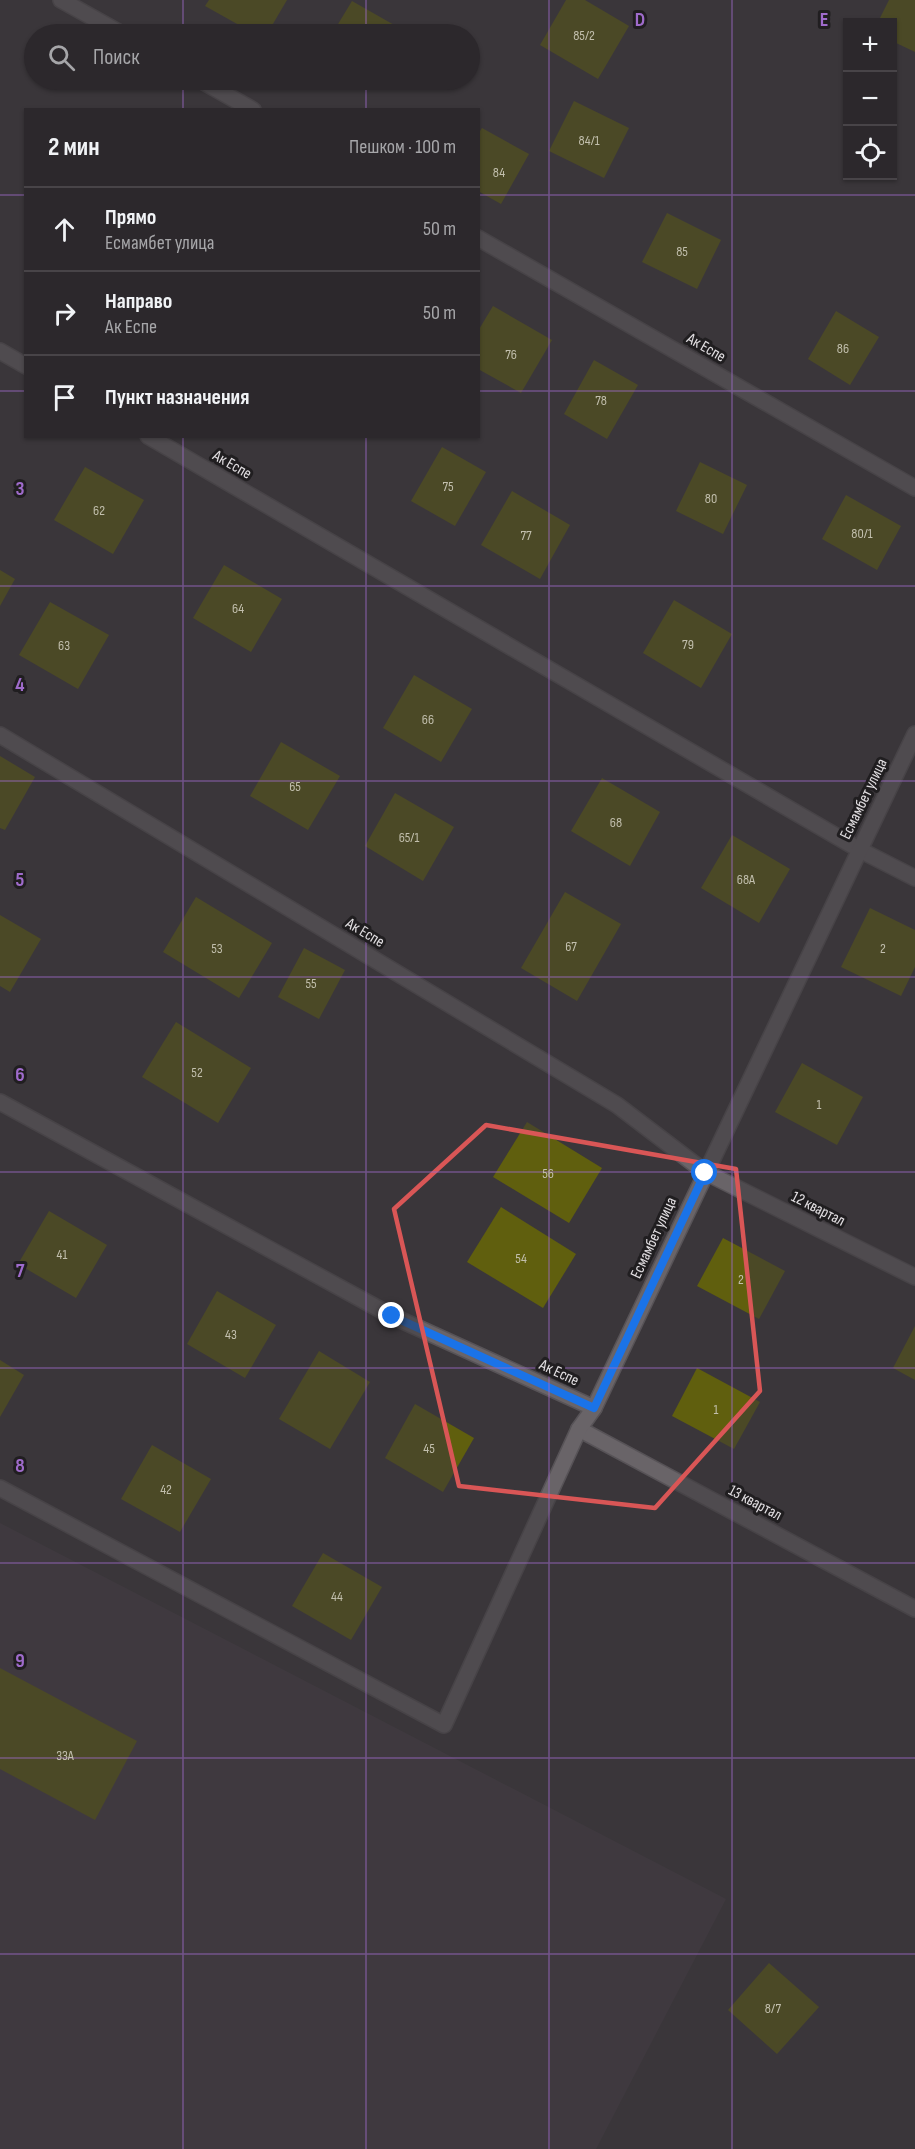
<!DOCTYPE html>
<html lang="ru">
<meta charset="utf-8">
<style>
:root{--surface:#2c282c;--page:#383438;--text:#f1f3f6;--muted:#a6a6a9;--line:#484448}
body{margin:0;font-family:"Sofia Sans Condensed",sans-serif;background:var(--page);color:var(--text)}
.controls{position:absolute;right:18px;top:18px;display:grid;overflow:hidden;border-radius:0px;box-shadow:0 2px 4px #0004}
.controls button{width:54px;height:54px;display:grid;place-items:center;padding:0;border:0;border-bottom:2px solid var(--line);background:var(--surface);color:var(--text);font:30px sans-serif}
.stop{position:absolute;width:18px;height:18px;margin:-14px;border:4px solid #1a73e8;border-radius:50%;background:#fff}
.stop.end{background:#1a73e8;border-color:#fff;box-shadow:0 2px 6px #0008}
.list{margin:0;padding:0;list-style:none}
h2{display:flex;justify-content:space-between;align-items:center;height:78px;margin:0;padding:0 24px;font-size:26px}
h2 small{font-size:20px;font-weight:400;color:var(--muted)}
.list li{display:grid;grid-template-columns:39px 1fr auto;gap:18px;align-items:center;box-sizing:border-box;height:84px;padding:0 24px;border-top:2px solid var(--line)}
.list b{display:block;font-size:22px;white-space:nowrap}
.list p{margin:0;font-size:20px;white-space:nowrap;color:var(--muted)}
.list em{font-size:20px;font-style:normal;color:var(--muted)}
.icon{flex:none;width:33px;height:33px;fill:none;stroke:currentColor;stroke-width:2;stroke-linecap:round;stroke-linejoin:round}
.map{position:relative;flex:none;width:915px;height:2149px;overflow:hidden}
.search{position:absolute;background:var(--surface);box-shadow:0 2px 4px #0004;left:24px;top:24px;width:456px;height:66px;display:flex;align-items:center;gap:15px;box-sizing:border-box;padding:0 21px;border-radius:33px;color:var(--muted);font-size:22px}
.panel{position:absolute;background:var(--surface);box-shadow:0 2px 4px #0004;left:24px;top:108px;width:456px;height:330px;border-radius:0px}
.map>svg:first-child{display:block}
.built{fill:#463d46}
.building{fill:#605f0e}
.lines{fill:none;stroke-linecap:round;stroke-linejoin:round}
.street-casing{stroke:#575357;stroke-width:18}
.street{stroke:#696468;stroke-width:15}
.route{stroke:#1a73e8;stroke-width:8}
.marked{fill:none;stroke:#d95656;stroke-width:4.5;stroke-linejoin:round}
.grid{fill:none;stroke:#9f6bcb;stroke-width:1.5;stroke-opacity:0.55}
.labels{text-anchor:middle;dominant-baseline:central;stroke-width:6;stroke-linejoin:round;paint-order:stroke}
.number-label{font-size:14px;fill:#c2bfad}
.street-label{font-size:16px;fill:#e2dfe2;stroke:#201e20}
.grid-label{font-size:20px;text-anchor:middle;font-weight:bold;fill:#9f6bcb;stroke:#201e20;stroke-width:6;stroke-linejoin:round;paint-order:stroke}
</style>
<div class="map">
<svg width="915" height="2149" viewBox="0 0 915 2149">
<rect width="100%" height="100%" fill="#3a363a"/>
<!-- built -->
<path class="built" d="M0,1523l726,376 -130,250h-596z"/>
<!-- building -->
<g class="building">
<path d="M209,0h78l-20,34h-12l-50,-28z"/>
<path d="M566,0h19l44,26 -31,53 -58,-34z"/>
<path d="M889,0h26v52l-23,-11v-19h-14z"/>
<path d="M352,1l58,33h-78z"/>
<path d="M574,101l55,27 -25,50 -55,-27z"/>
<path d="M482,128l47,26 -28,50 -23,-13v-57z"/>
<path d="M667,213l54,27 -24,49 -55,-27z"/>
<path d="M493,306l59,34 -31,53 -43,-24v-38z"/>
<path d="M836,311l43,26 -29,48 -42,-26z"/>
<path d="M594,360l44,25 -31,54 -43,-25z"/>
<path d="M442,447l44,25 -31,54 -44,-25z"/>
<path d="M700,462l47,23 -24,49 -47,-23z"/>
<path d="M85,467l59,33 -31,54 -59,-34z"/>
<path d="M512,491l58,34 -30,54 -59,-34z"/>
<path d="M846,495l55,31 -24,44 -55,-31z"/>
<path d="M224,565l58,34 -31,53 -58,-34z"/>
<path d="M0,570l15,9 -15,27z"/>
<path d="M674,600l58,34 -31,54 -58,-35z"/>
<path d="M50,602l59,33 -31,54 -59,-34z"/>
<path d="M414,675l58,34 -31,53 -58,-34z"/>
<path d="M281,742l59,34 -32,54 -58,-34z"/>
<path d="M0,756l35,21 -30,53 -5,-2z"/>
<path d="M602,778l58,34 -30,54 -59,-35z"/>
<path d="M395,793l59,34 -31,54 -58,-35z"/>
<path d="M732,835l58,34 -31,54 -58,-35z"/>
<path d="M565,892l56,32 -44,77 -56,-33z"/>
<path d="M196,897l76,46 -33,55 -76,-46z"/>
<path d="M870,908l45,22v37l-14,29 -60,-29z"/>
<path d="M0,915l41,24 -31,53 -10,-6z"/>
<path d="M304,948l41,22 -26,49 -41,-22z"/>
<path d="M176,1022l75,46 -33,55 -76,-46z"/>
<path d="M802,1063l61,34 -26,48 -62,-33z"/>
<path d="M527,1122l75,46 -33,55 -76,-46z"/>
<path d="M501,1207l75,47 -33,54 -76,-46z"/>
<path d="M49,1211l58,34 -31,53 -58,-34z"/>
<path d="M723,1238l62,33 -26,48 -62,-33z"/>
<path d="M217,1291l59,34 -31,53 -58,-34z"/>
<path d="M915,1326v54l-22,-12z"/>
<path d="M319,1351l51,31 -40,67 -51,-30z"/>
<path d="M0,1360l24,15 -24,42z"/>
<path d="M697,1368l63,34 -26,47 -62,-33z"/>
<path d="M415,1404l59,34 -31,54 -58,-34z"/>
<path d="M152,1445l59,34 -31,53 -59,-33z"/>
<path d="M323,1553l59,34 -31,53 -59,-34z"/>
<path d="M0,1668l137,73 -42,79 -95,-51z"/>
<path d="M769,1963l50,44 -42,47 -49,-44z"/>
</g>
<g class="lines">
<!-- street casing -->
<g class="street-casing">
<g id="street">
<path d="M61,0l61,34"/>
<path d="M200,80l53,30"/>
<path d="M478,238l437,250"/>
<path d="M0,351l26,15"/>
<path d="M148,436l712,414 55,28"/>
<path d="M0,735l617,370 88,67 210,105"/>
<path d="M0,1102l392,214 202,92"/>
<path d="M579,1429l336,180"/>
<path d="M0,1488l444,237 135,-296 15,-21 321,-674"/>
</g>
</g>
<!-- street -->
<use href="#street" class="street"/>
</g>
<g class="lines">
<!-- route -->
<path class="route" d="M392,1316l202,92 111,-235"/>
</g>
<!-- marked area -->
<path d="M0 0H915V2149H0ZM486,1125l250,44 24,222 -105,117 -196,-22 -65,-277z" fill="#3a363a" fill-opacity=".55" fill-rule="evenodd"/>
<path class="marked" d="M486,1125l250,44 24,222 -105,117 -196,-22 -65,-277z"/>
<!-- grid -->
<path class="grid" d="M183,0v34M366,0v34M549,0v2149M732,0v2149M183,80v30M366,80v30M0,195h26M478,195h437M0,391h26M478,391h437M183,436v1713M366,436v1713M0,586h915M0,781h915M0,977h915M0,1172h915M0,1368h915M0,1563h915M0,1758h915M0,1954h915"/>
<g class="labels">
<!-- number labels -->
<g class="number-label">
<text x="584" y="35">85/2</text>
<text x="589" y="140">84/1</text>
<text x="499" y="172">84</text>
<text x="682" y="251">85</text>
<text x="843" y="348">86</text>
<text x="511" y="354">76</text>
<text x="601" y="400">78</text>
<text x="448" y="486">75</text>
<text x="711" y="498">80</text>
<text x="99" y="510">62</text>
<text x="862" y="533">80/1</text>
<text x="526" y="535">77</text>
<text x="238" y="608">64</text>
<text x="688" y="644">79</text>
<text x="64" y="645">63</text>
<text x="428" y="719">66</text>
<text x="295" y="786">65</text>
<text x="616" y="822">68</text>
<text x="409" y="837">65/1</text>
<text x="746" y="879">68А</text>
<text x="571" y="946">67</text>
<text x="217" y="948">53</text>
<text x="883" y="948">2</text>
<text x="311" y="983">55</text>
<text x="197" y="1072">52</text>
<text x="819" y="1104">1</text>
<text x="548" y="1173">56</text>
<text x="62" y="1254">41</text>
<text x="521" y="1258">54</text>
<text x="741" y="1279">2</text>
<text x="231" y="1334">43</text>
<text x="716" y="1409">1</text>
<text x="429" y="1448">45</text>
<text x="166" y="1489">42</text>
<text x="337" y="1596">44</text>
<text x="65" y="1755">33А</text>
<text x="773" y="2008">8/7</text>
</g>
<!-- street labels -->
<g class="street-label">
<text transform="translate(706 348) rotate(30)">Ак Еспе</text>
<text transform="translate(232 465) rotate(30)">Ак Еспе</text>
<text transform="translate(864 799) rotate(-64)">Есмамбет улица</text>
<text transform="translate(365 933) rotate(31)">Ак Еспе</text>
<text transform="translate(818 1209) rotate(27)">12 квартал</text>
<text transform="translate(654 1238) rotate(-65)">Есмамбет улица</text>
<text transform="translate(559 1373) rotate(25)">Ак Еспе</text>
<text transform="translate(755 1503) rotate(28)">13 квартал</text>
</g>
</g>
<g class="grid-label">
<text x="640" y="26">D</text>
<text x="824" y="26">E</text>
<text x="20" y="495">3</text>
<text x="20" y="691">4</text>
<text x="20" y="886">5</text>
<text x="20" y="1081">6</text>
<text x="20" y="1277">7</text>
<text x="20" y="1472">8</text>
<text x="20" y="1667">9</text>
</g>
</svg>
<div class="controls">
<button>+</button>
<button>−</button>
<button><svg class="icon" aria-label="locate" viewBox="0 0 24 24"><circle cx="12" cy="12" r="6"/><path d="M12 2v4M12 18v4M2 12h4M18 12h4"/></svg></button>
</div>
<div class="stop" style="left:705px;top:1173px"></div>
<div class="stop end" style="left:392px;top:1316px"></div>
<div class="search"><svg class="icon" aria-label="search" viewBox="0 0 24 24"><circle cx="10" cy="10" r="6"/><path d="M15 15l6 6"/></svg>Поиск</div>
<section class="panel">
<h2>2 мин<small>Пешком · 100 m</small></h2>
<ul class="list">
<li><svg class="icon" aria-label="ahead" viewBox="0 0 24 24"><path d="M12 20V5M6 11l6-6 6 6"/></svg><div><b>Прямо</b><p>Есмамбет улица</p></div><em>50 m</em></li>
<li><svg class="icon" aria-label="right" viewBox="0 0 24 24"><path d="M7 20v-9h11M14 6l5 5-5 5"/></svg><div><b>Направо</b><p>Ак Еспе</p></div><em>50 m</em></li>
<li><svg class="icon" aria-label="arrive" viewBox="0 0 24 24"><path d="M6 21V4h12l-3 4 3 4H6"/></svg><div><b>Пункт назначения</b></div></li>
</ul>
</section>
</div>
